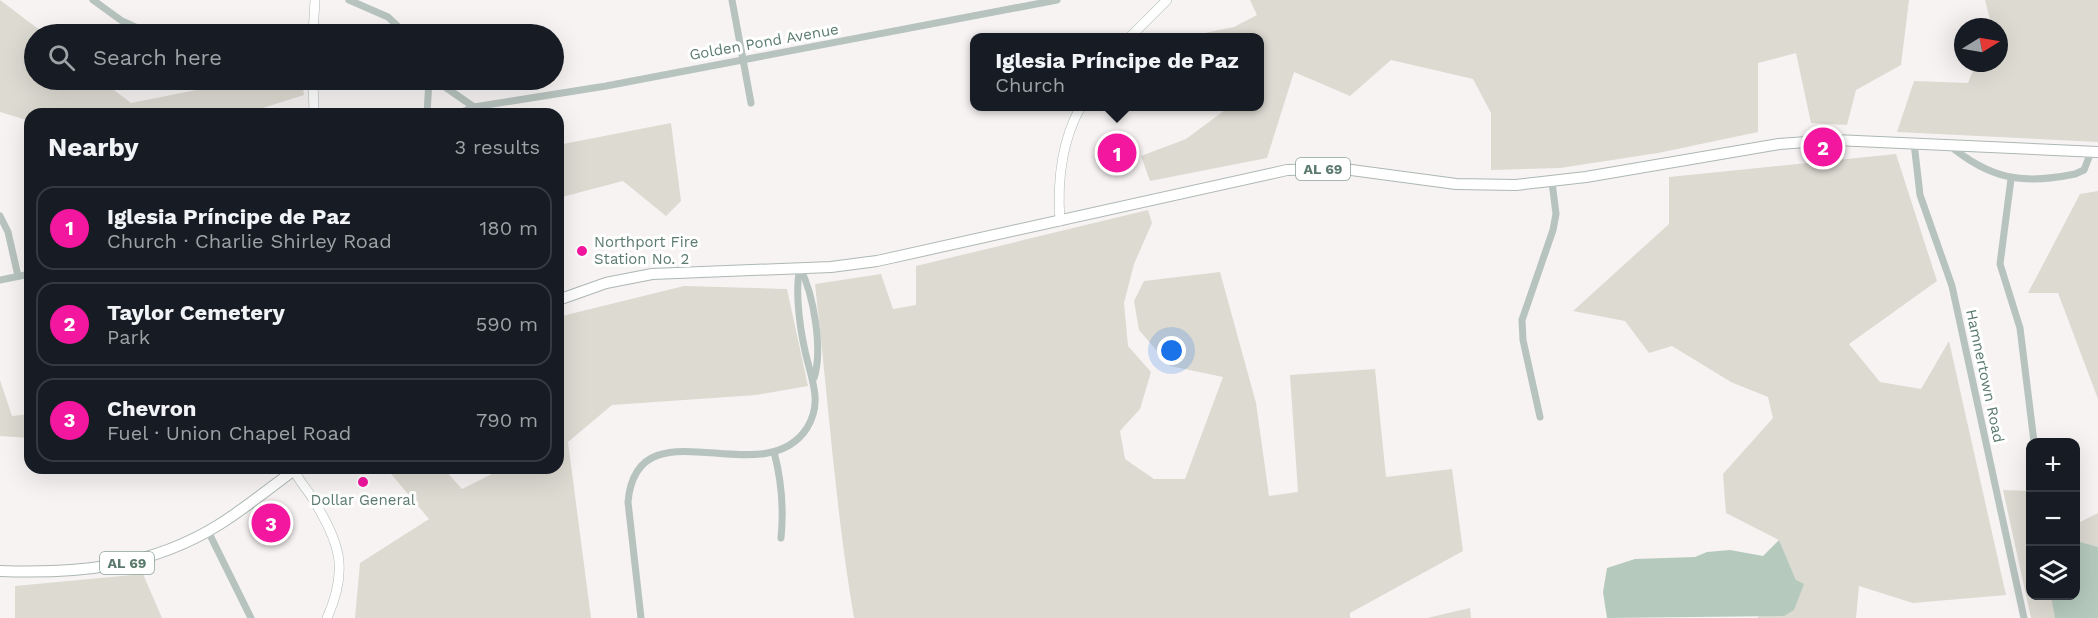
<!DOCTYPE html>
<meta charset="utf-8">
<style>
:root{--surface:#171b24;--page:#242831;--text:#f1f3f6;--muted:#9ea1a6;--line:#363941;--accent:#f317a0}
body{margin:0;font-family:"Work Sans",sans-serif;background:var(--page);color:var(--text)}
.controls{position:absolute;right:18px;bottom:18px;display:grid;overflow:hidden;border-radius:12px;box-shadow:0 6px 24px #0002}
.controls button{width:54px;height:54px;display:grid;place-items:center;padding:0;border:0;border-bottom:2px solid var(--line);background:var(--surface);color:var(--text);font:30px sans-serif}
.compass{position:absolute;left:1954px;top:18px;width:54px;height:54px;border-radius:50%;background:var(--surface);box-shadow:0 6px 24px #0002;rotate:79deg}
.you{position:absolute;left:1172px;top:351px;width:21px;height:21px;margin:-15px;border:4px solid #fff;border-radius:50%;background:#1a73e8;box-shadow:0 0 0 9px #1a73e833}
.badge{display:grid;place-items:center;width:39px;height:39px;border-radius:50%;background:var(--accent);color:#fff;font-size:20px;font-weight:700}
.pin{position:absolute;translate:-50% -50%;border:3px solid #fff;box-shadow:0 2px 6px #0006}
.popup{position:absolute;left:970px;top:33px;width:294px;height:78px;box-sizing:border-box;display:grid;place-content:center;border-radius:12px;background:var(--surface);filter:drop-shadow(0 2px 4px #0005);font-size:20px;white-space:nowrap;color:var(--muted)}
.popup b{font-size:22px;color:var(--text)}
.popup::after{content:'';position:absolute;left:50%;top:100%;margin-left:-12px;border:12px solid transparent;border-top-color:var(--surface)}
.list{margin:0;padding:0;list-style:none}
h2{display:flex;justify-content:space-between;align-items:center;height:78px;margin:0;padding:0 24px;font-size:26px}
h2 small{font-size:20px;font-weight:400;color:var(--muted)}
.list li{display:grid;grid-template-columns:39px 1fr auto;gap:18px;align-items:center;box-sizing:border-box;height:84px;margin:0 12px 12px;padding:0 12px;border:2px solid var(--line);border-radius:18px}
.list b{display:block;font-size:22px;white-space:nowrap}
.list p{margin:0;font-size:20px;white-space:nowrap;color:var(--muted)}
.list em{font-size:20px;font-style:normal;color:var(--muted)}
.icon{flex:none;width:33px;height:33px;fill:none;stroke:currentColor;stroke-width:2;stroke-linecap:round;stroke-linejoin:round}
.map{position:relative;flex:none;width:2098px;height:618px;overflow:hidden}
.search{position:absolute;background:var(--surface);box-shadow:0 6px 24px #0002;left:24px;top:24px;width:540px;height:66px;display:flex;align-items:center;gap:15px;box-sizing:border-box;padding:0 21px;border-radius:33px;color:var(--muted);font-size:22px}
.panel{position:absolute;background:var(--surface);box-shadow:0 6px 24px #0002;left:24px;top:108px;width:540px;height:366px;border-radius:18px}
.map>svg:first-child{display:block}
.green{fill:#dcdad1}
.water{fill:#b5c9bd}
.lines{fill:none;stroke-linecap:round;stroke-linejoin:round}
.secondary-casing{stroke:#acbab4;stroke-width:10}
.primary-casing{stroke:#acb8b3;stroke-width:12}
.street{stroke:#b7c3be;stroke-width:7}
.secondary{stroke:#fff;stroke-width:9}
.primary{stroke:#fff;stroke-width:10}
.poi-dot{fill:#f317a0;stroke:#fff;stroke-width:2}
.labels{text-anchor:middle;dominant-baseline:central;stroke-width:6;stroke-linejoin:round;paint-order:stroke}
.shield{fill:#fff;stroke:#8ca39a;stroke-width:1.5}
.shield-label{font-size:14px;font-weight:bold;fill:#5b7b6e}
.street-label{font-size:15px;fill:#5b7b6e;stroke:#fff}
.poi-label{font-size:15px;fill:#5b7b6e;stroke:#fff;text-anchor:start}
</style>
<div class="map">
<svg width="2098" height="618" viewBox="0 0 2098 618">
<rect width="100%" height="100%" fill="#f7f3f3"/>
<!-- green -->
<g class="green">
<path d="M0,0l45,34h-11v46h67l30,23 115,-23h56l2,15 -51,16 -2,3h-221v7l-30,-9z"/>
<path d="M1250,0h659l-8,65 -45,25 -9,35 -36,-2 -15,-70 -38,10v69l-100,21 -98,15 -69,2v-57l-18,-34 -82,-19 -41,36 -56,-24 -27,86 -117,23 -9,-25 45,-17 43,-32 31,-1v-42l3,-4 -3,-3v-19l-75,-1 49,-10 23,-12z"/>
<path d="M1985,0h113v142l-201,-10 17,-51 54,2 8,-20h23v-36h-11l2,-7z"/>
<path d="M671,123l10,78 -15,15 -43,-35 -65,17v-53z"/>
<path d="M1896,154l41,127 -88,63 31,38 41,7 28,-48 57,254 -93,8 -54,-17 -3,32h-99l39,-38 -17,-40 -53,-27 -3,-39 50,-56 -5,-21 -37,-15 -59,-36 -23,7 -24,-32 -52,-10 96,-87v-47z"/>
<path d="M2098,191v208l-40,-106h-30l52,-99z"/>
<path d="M1148,210l4,13 -18,41 -10,39 4,43 23,26 -11,37 -20,22 5,28 29,20h31l38,-102 -53,-11 -31,-36 -5,-29 10,-20 76,-9 36,131 13,93 29,-4 -8,-117 85,-6 11,108 66,-8 11,82 -113,62v5h-496c-19,-111 -26,-222 -39,-334l66,-10 12,35 23,-4v-39z"/>
<path d="M684,286l103,3 21,97 -52,9 -144,10 -44,37 23,176h-236l5,-55 69,-44 -43,-51h57l19,21 42,-21h54v-151z"/>
<path d="M0,380l12,36 18,-2v24l-30,-2z"/>
<path d="M2003,490l27,1v105h46v-74l2,1 20,-10v105h-67z"/>
<path d="M143,574l19,44h-147v-32z"/>
<path d="M1470,608l1,10h-44z"/>
</g>
<!-- water -->
<g class="water">
<path d="M1779,540l17,40 8,4 -10,26 -10,6 -177,2 -4,-26 4,-24 28,-9 60,-2 12,-5 23,-2 33,6z"/>
<path d="M2076,541l22,6v71h-43l-4,-22h25z"/>
</g>
<g class="lines">
<!-- secondary casing -->
<g class="secondary-casing">
<g id="secondary">
<path d="M313,34l2,-34"/>
<path d="M1129,38l38,-38"/>
<path d="M313,80l1,34"/>
<path d="M1060,221c-3,-40 1,-79 21,-115"/>
<path d="M293,468c5,12 14,21 20,31 27,45 36,70 14,119"/>
</g>
</g>
<!-- primary casing -->
<g class="primary-casing">
<g id="primary">
<path d="M558,300l48,-17 46,-9 179,-7 46,-6 410,-91 57,-1 112,15 60,1 70,-8 193,-33 56,-4 263,12"/>
<path d="M0,571c78,3 152,-4 220,-47 27,-17 51,-37 77,-56"/>
</g>
</g>
<!-- street -->
<g class="street">
<path d="M93,0l29,21 29,13"/>
<path d="M349,0l39,17 18,17"/>
<path d="M732,0l19,103"/>
<path d="M227,34l86,-6"/>
<path d="M435,80l39,27 132,-21 451,-86"/>
<path d="M427,114l2,-34"/>
<path d="M457,114l17,-7"/>
<path d="M1914,143l6,52 32,91 72,332"/>
<path d="M1949,145c41,34 73,40 126,29l9,-4 7,-18"/>
<path d="M2011,179l-11,85 20,64 14,114"/>
<path d="M0,216l8,16 10,44"/>
<path d="M800,268c14,27 23,82 14,110"/>
<path d="M0,280l30,-6"/>
<path d="M1540,417l-17,-77 -1,-20 31,-90 3,-16 -4,-32"/>
<path d="M774,452c8,30 10,56 7,86"/>
<path d="M208,531l43,87"/>
<path d="M641,618l-13,-116c9,-102 135,-6 179,-74 14,-23 7,-42 1,-65 -7,-26 -14,-70 -8,-95"/>
</g>
<!-- secondary -->
<use href="#secondary" class="secondary"/>
<!-- primary -->
<use href="#primary" class="primary"/>
</g>
<!-- markers -->
<g class="poi-dot">
<circle cx="582" cy="251" r="6"/>
<circle cx="363" cy="482" r="6"/>
</g>
<g class="labels">
<!-- shield labels -->
<g class="shield">
<rect x="1296" y="158" width="54" height="22" rx="4.5"/>
<rect x="100" y="552" width="54" height="22" rx="4.5"/>
</g>
<g class="shield-label">
<text x="1323" y="169">AL 69</text>
<text x="127" y="563">AL 69</text>
</g>
<!-- street labels -->
<g class="street-label">
<text transform="translate(764 42) rotate(-10)">Golden Pond Avenue</text>
<text transform="translate(1985 376) rotate(78)">Hamnertown Road</text>
</g>
<!-- poi labels -->
<g class="poi-label">
<text x="594" y="242">Northport Fire<tspan x="594" dy="17">Station No. 2</tspan></text>
<text x="363" y="500" text-anchor="middle">Dollar General</text>
</g>
</g>
</svg>
<div class="controls">
<button>+</button>
<button>−</button>
<button><svg class="icon" aria-label="layers" viewBox="0 0 24 24"><path d="M12 4l9 5-9 5-9-5zM3 14l9 5 9-5"/></svg></button>
</div>
<svg class="compass" viewBox="-18 -18 36 36"><path d="M0-13l5 13h-10z" fill="#e53935"/><path d="M0 13l5-13h-10z" fill="#9ea1a6"/></svg>
<div class="you"></div>
<div class="pin badge" style="left:1117px;top:153px">1</div>
<div class="popup"><b>Iglesia Príncipe de Paz</b>Church</div>
<div class="pin badge" style="left:1823px;top:147px">2</div>
<div class="pin badge" style="left:271px;top:523px">3</div>
<div class="search"><svg class="icon" aria-label="search" viewBox="0 0 24 24"><circle cx="10" cy="10" r="6"/><path d="M15 15l6 6"/></svg>Search here</div>
<section class="panel">
<h2>Nearby<small>3 results</small></h2>
<ul class="list">
<li><span class="badge">1</span><div><b>Iglesia Príncipe de Paz</b><p>Church · Charlie Shirley Road</p></div><em>180 m</em></li>
<li><span class="badge">2</span><div><b>Taylor Cemetery</b><p>Park</p></div><em>590 m</em></li>
<li><span class="badge">3</span><div><b>Chevron</b><p>Fuel · Union Chapel Road</p></div><em>790 m</em></li>
</ul>
</section>
</div>
